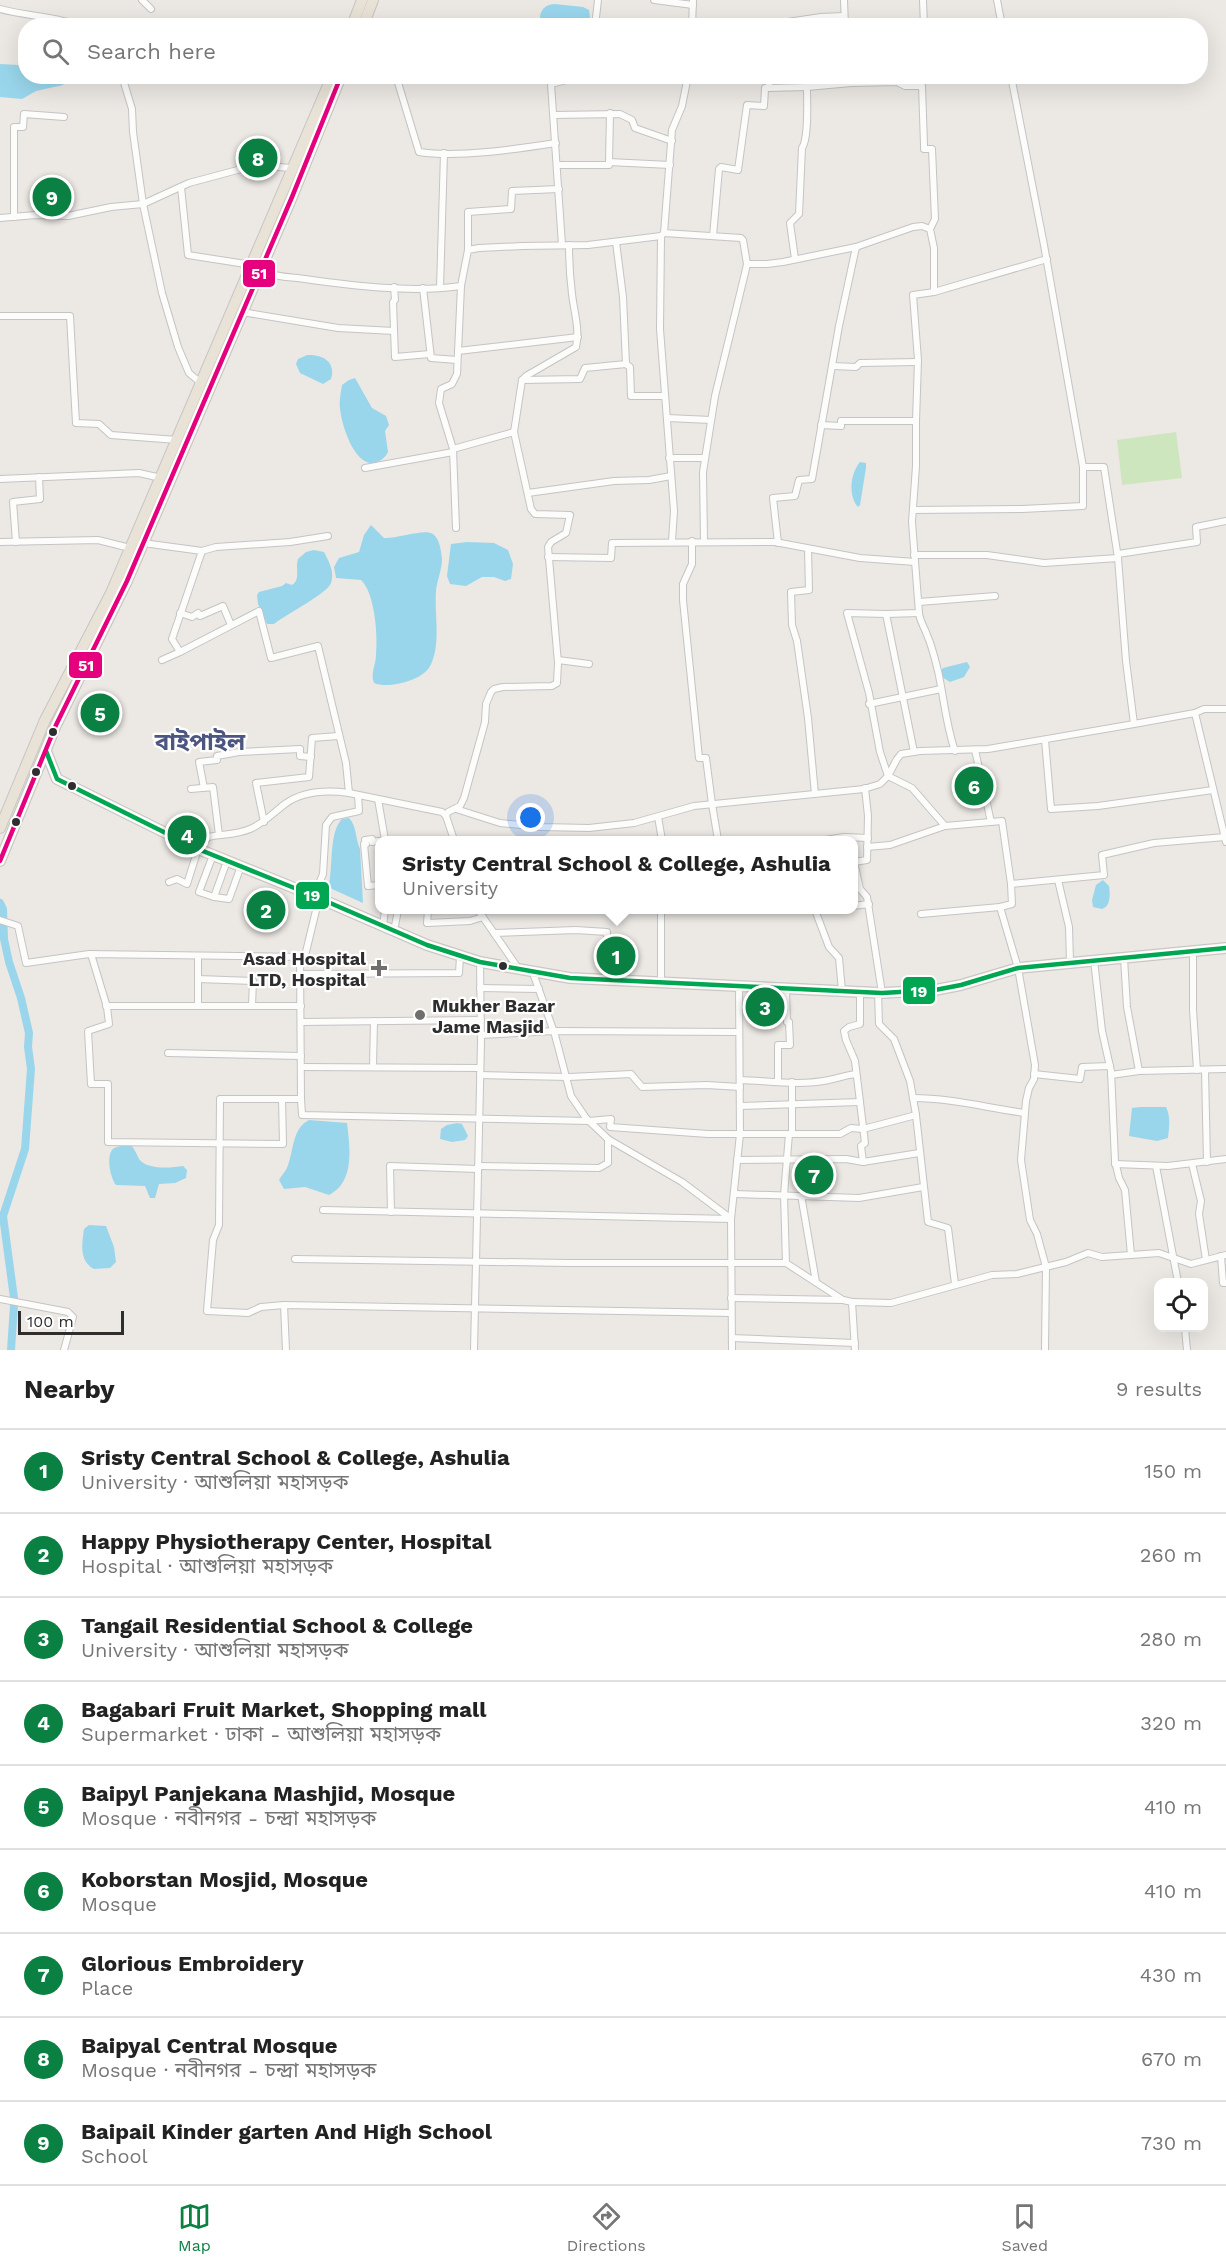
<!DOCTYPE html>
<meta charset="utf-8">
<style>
:root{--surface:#fff;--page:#f6f6f6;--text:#222;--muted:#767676;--line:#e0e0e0;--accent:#0b8043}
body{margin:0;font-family:"Work Sans","Noto Sans Bengali",sans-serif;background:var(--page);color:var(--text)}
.controls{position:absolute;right:18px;bottom:18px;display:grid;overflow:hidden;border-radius:12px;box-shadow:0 6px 24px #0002}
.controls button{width:54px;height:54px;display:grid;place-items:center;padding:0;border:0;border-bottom:2px solid var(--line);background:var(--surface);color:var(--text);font:30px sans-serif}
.scale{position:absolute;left:18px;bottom:15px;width:106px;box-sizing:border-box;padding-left:6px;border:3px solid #2e2e2e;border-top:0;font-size:16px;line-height:21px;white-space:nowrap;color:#2e2e2e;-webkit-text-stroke:4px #fff;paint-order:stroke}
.you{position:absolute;left:531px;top:818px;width:21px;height:21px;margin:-15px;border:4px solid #fff;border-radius:50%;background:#1a73e8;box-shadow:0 0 0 9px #1a73e833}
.badge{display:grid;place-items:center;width:39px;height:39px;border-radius:50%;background:var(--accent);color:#fff;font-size:20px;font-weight:700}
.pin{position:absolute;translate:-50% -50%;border:3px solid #fff;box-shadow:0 2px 6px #0006}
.popup{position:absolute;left:375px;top:836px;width:483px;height:78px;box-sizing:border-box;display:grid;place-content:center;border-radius:12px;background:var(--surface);filter:drop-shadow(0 2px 4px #0005);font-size:20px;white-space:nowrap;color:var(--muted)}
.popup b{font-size:22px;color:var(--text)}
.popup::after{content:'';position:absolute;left:50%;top:100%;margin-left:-12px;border:12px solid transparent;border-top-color:var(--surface)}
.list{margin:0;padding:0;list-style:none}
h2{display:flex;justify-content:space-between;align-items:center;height:78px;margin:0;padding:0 24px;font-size:26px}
h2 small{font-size:20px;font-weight:400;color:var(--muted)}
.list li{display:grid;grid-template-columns:39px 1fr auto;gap:18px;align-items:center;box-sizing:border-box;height:84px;padding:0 24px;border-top:2px solid var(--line)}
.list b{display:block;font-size:22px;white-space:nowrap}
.list p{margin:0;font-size:20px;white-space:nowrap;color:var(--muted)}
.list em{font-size:20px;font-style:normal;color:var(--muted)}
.icon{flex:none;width:33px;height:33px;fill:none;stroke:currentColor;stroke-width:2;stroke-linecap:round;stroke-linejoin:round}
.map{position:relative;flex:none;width:1226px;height:1350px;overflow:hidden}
.search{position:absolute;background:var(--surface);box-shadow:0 6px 24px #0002;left:18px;right:18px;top:18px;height:66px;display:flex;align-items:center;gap:15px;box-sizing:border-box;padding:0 21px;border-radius:24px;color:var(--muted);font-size:22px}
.sheet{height:834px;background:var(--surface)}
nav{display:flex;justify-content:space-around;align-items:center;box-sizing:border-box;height:84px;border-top:2px solid var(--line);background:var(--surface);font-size:16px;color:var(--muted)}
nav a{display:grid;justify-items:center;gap:3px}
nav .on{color:var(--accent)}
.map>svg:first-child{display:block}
.green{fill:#cee6be}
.water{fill:#99d6ec}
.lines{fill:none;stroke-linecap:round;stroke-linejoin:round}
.canal{stroke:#99d6ec;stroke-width:8}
.minor-casing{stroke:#c5c4c5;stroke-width:8}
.trunk-casing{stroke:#c6c5c4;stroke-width:12}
.minor{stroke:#fcfcfb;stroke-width:6}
.trunk{stroke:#e9e2d6;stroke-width:10}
.bus-1-casing{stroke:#fff;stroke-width:9}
.bus-2-casing{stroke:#fff;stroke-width:9}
.bus-1{stroke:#00a651;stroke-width:4.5}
.bus-2{stroke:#e5007d;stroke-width:4.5}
.bus-dot{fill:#2e2e2e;stroke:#fff;stroke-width:2}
.poi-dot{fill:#706f6e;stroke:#fff;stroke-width:2}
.labels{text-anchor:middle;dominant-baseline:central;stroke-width:4.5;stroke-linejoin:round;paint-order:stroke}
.poi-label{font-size:18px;font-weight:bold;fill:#2e2e2e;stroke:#fff;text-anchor:end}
.district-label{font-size:24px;font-weight:bold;fill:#4d5680;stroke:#fff}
.line-badge{stroke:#fff;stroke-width:2}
.badge-label{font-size:16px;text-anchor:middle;font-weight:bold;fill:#fff}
</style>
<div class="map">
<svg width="1226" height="1350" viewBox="0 0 1226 1350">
<rect width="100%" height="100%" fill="#ece8e4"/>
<!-- green -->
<path class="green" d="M1176,432l6,46 -60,7 -5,-45z"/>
<!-- water -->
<g class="water">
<path d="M555,4l28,3 6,3 2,15h-52c1,-12 2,-20 16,-21z"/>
<path d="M0,64l18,1 7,3 1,8 41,1 -4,8 -27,6 -14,8 -22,-2z"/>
<path d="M307,355c17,-1 29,8 24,24l-8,5 -23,-11 -4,-9 2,-5z"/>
<path d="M355,378l17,30 14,8 3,9 -4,6 3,21c-3,6 -7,9 -14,11 -20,3 -33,-40 -34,-55 -1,-6 1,-17 2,-23l7,-5z"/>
<path d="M860,462l6,1v5l-6,37 -2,2c-10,-11 -8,-33 2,-45z"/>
<path d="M371,525l13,13c12,1 41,-10 49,-4 7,5 8,17 9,25 0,11 -5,21 -6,32 -2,23 6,56 -7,77 -9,13 -41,21 -55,15 -4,-9 2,-19 2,-28 2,-19 -1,-62 -15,-75l-25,-2 -2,-11 5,-9 20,-6 5,-17z"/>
<path d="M467,542l27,1 14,7 5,14 -2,15 -6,2 -11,-4h-12l-16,9 -16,-2 -3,-8 4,-32z"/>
<path d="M314,550l10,2c5,10 11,20 7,31 -3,10 -46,32 -57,41h-7l-9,-20 -1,-9 2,-3 23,-6 4,-3 6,2c9,-5 3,-17 6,-26l8,-7z"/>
<path d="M967,662l3,5 -6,10 -14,5 -8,-5 -1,-6 2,-3z"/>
<path d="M349,818c8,8 6,20 11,31l3,54 -31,-14 -3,-5c4,-18 0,-52 13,-65z"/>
<path d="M1103,880l6,6c1,8 2,20 -7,23l-9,-2 -1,-7 4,-15z"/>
<path d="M1141,1107h25c5,10 3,21 2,31l-11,3 -28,-5 3,-28z"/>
<path d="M309,1120l38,3c3,25 8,59 -18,72l-24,-8 -21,2 -5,-9c2,-4 6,-8 8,-12 7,-17 5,-40 22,-48z"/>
<path d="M457,1123l5,1 6,12 -3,4 -13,2 -12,-3 1,-10 6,-4z"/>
<path d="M127,1145l5,1c3,4 5,9 7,13 8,11 32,9 44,7l4,4 -1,8 -11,5 -16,1 -4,14h-5l-5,-12 -29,-1c-5,-6 -10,-27 -4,-35 3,-4 10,-4 15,-5z"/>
<path d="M89,1225l17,1 8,21 2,15 -6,6 -16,1c-15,-8 -12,-25 -10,-40z"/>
</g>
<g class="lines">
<!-- canal -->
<g class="canal">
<path d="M0,903l3,6 1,30 5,23 12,36 8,35 -1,14 3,22 -6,80 -22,67 11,82"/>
<path d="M11,1350l3,-45"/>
</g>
<!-- minor casing -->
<g class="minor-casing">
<g id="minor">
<path d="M142,0l9,9"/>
<path d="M654,0l39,5"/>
<path d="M844,0l1,26"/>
<path d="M923,0l1,26"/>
<path d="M997,0l5,26"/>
<path d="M0,9c27,7 56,8 82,17"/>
<path d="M453,26l8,-3 1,3"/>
<path d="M595,26l3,-26"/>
<path d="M692,26l1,-26"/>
<path d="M760,26l61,-9 23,-1"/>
<path d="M122,76l10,33 1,23 10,72 19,89 16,54 11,26 12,10"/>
<path d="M396,76l23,76c39,6 98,-3 137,-9"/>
<path d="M485,76h6"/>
<path d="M688,76l-6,30 -10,24 -8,103 77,5 2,2 4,24 -2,9 -30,123 -12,76 1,69"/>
<path d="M768,76l1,12"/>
<path d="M851,76v7l46,-1 8,4h17l2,59v4h8l3,70 -5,10"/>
<path d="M1011,76l33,169 39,222h21l14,91"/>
<path d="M923,77l20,-1"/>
<path d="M554,115l66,-1 12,6 3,8 37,13"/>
<path d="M609,162l1,-49"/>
<path d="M558,165h51v-3l61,3"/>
<path d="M181,187l7,68 64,10"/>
<path d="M14,217v-90h9l1,-13 40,3"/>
<path d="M0,218l36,-3 32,1 43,-9 32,-3 46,-21 56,-15 19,-2 28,2"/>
<path d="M661,236l-1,93 14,182 -2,30"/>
<path d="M713,236l6,-67 2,-2 17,3 9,-65 17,1 1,-18 42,-1"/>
<path d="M562,245l-11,-161 31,-8"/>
<path d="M468,250v-38l43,-3 1,-18 47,-2"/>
<path d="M795,259l-5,-36 9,-9 3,-66c7,-10 5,-47 5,-61l44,-4"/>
<path d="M747,264h20l16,-2 73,-15 57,-20 9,-1 8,3 4,19v44l113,-33"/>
<path d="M260,270c13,7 30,7 45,9 51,7 105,14 156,7"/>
<path d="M394,287l1,13 -2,2 2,55 35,-3"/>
<path d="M423,288l8,70 26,2"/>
<path d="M440,288l4,-135"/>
<path d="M242,312l96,16 56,3"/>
<path d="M0,316h70l6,107 23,1 12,11 66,5"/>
<path d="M458,351l120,-14"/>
<path d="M626,364l4,3 1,29h34"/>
<path d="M833,366l23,1 4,-4 57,-1"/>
<path d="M522,380l58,-1 5,-11 41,-4 -3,-67 -7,-55"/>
<path d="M667,418l44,2"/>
<path d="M821,425l20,1v-5h75l2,-61 -5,-65 21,-3"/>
<path d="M514,432l8,-52 4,-4 50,-29c4,-18 -2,-35 -4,-53 -2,-16 -3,-33 -3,-49"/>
<path d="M453,449l3,79"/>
<path d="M669,458h36"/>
<path d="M365,468l88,-16"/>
<path d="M0,479l139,-6 22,5"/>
<path d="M528,493l86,-12 35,-1 22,-4"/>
<path d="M913,510l109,-1 61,-3v-39"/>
<path d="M692,541v23l-9,20v16l16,158h7l6,46"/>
<path d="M0,542l98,-2 32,8"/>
<path d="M16,542l-3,-40 27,-3 -1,-22"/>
<path d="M143,543l59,8 -30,88 8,13 79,-41 12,47 47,-12 28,117 3,30"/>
<path d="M778,543l-5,-45 22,-2 4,-16 13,-1 27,-153 17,-79"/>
<path d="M808,549l1,41 -18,2 1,33 5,16 11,77 7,76"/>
<path d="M202,551l14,-4 74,-5 38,-6"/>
<path d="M1118,554l79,-12 -1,-15 30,-6"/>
<path d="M914,555h73l57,8 74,-5 8,103 8,63 61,-11 31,129"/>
<path d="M548,557l63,1 1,-15 163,-1 85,16 55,4"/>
<path d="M919,602l76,-6"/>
<path d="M180,613l12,4 6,-4 2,3 23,-10 8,19"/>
<path d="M919,613c1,9 5,13 8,22 5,11 8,24 11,36 6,27 8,54 17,80"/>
<path d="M886,614l-39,-1 22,80 11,59 8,24 24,12 33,38 57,-5 9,63"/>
<path d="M162,660l18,-8"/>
<path d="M558,660l31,4"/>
<path d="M869,704l72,-15"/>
<path d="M1195,713l9,-4h22"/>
<path d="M1045,740l6,69 47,-3 115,-16"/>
<path d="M975,750l16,72"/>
<path d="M914,752l-28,-138 33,-1 -7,-91 4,-56v-45"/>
<path d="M204,788l-5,-26 18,-2v-4l22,-4 61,-3v7l11,1"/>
<path d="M865,788l3,28 -1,44 -13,2 6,27 7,8 15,96"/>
<path d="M191,789l22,-2 6,48"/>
<path d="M378,799l7,41"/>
<path d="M712,804l6,36"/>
<path d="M456,809l44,14 41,4 48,1 45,-5 60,-17 170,-17 16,-5 8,-8 9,-17 4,-5 19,-3 68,-2 146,-25"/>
<path d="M446,816l2,-4 12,-6 4,-8 21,-76 1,-18 5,-12 3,-3 9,-2 49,-1 5,-3 1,-20 -10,-116 3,-5 15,-9 4,-18 -35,-1 -4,-5 -17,-77 -61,17 -14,-46 2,-14 11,-5 5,-10 4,-88 7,-36 11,-2 43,-2 66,-1 73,-9 3,-3"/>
<path d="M658,817l4,23"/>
<path d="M264,822l-8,-39 53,-6 3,-39 26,-2"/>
<path d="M825,840l19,-3 24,1"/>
<path d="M379,841l-7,1v-3l-7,1 1,4h-2l4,42 11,-1"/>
<path d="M867,847l23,-2 55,-19"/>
<path d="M213,855l-14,37 15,5 13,-36"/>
<path d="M1058,880l11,47 1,35"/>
<path d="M169,882l8,-3 10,5 11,-35 10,-12c14,-3 28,-2 42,-8 14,-6 23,-16 35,-25 18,-13 42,-14 64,-11l93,19 4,4 8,24"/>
<path d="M314,896l9,-22 3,-49 6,-8 27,-6 -1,-16"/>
<path d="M214,897l15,2 12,-33"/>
<path d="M853,906l16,-2"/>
<path d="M428,910l-1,13 43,-2 13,-4"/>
<path d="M478,910l40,58"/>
<path d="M661,910v73"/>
<path d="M819,910h-4l14,37 10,11 3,33"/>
<path d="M921,914l79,-7"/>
<path d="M0,920l18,6 8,37 63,-9 211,3 1,142"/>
<path d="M383,926l2,-16"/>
<path d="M394,931l4,-21"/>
<path d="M494,933l82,-3 31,2 1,48"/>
<path d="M1193,952v58l4,60"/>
<path d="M91,954l16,53 2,17 -21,7 3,53h17v58l175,2 -1,-45"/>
<path d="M198,957v49"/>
<path d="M300,957l5,-1 14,-58"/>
<path d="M1124,958l3,49 12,64"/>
<path d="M1094,960l8,71 9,40 4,90 4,17 6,12 6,65"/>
<path d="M533,973l22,62 16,61 15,22 22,21 74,43 48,36"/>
<path d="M300,974l159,-1 1,-16"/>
<path d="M198,979l55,2 -1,25"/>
<path d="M480,988l59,1"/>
<path d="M860,992v32l-11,3 -5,4 2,9 9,21 10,82 -4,3 2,16"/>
<path d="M878,992l1,32 15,15 16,42 6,34 12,107 20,6 7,56"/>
<path d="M106,1006h195"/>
<path d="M302,1022l179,-2"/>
<path d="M481,1035l73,-4 185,1"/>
<path d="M168,1053l133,3"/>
<path d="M301,1067l179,1"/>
<path d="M373,1067l1,-46"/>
<path d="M1205,1070l2,92"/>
<path d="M1034,1074l46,5 2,-12 28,-1"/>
<path d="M480,1075l89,2 62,-3 11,13 65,-2 33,2"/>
<path d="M1111,1075l28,-4 87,-2"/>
<path d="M740,1080c29,1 61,6 89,0 10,-2 17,-5 27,-6"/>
<path d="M778,1081v-36h12l-1,-23h-2l-1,-33"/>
<path d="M913,1098c37,0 75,10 112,15"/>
<path d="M740,1106l120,-4"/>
<path d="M792,1134v-52"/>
<path d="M737,1160l109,-1 17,3 56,-9"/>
<path d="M1115,1164l53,2 58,-7"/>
<path d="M1192,1164l9,37 -2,13 7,46"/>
<path d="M478,1166l121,2 9,-5v-24"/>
<path d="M1156,1166l22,116"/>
<path d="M735,1194l124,4 64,-11"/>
<path d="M801,1195l15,87"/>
<path d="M323,1210l408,9"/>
<path d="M391,1212l-1,-46 88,3"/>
<path d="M1221,1256l2,27h3"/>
<path d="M295,1259l273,4h218l57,37 9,2 3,48"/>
<path d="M786,1263l-2,-68 5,-61"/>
<path d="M731,1298l112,2"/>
<path d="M0,1299l68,13 5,5 -9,33"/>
<path d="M852,1302l39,1 101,-28 25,-1 49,-12 22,-9 14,4 57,-4 32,11 35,-9"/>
<path d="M284,1305l-23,2 -13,6 -41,-2 6,-71 6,-15 1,-126h81l1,16 287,6 22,-2 -1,8 98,7h132l11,-6 12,1 53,-14"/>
<path d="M1185,1328l2,22"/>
<path d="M732,1338l123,5"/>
<path d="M286,1350l-2,-45 447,8"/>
<path d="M474,1350l7,-308 -1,-80"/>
<path d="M732,1350l-1,-131 9,-85 -1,-148"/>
<path d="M1045,1350l1,-83 -9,-33 -7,-14 -9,-60 5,-59 3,-13 5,-9 1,-14 -17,-97 -18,-61 12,-3 -1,-20 93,-9 -2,-20 52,-12 71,-6"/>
</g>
</g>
<!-- trunk casing -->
<g class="trunk-casing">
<g id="trunk">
<path d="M352,26l10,-26"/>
<path d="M363,26l10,-26"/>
<path d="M46,751l11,28 141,70 116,47 113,49 53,17 90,16 312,15 53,-3 26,-5 57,-17 208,-20"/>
<path d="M0,828l45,-108 66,-127 221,-517"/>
<path d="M0,861l56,-136 71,-144 165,-384 49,-121"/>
</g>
</g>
<!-- minor -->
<use href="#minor" class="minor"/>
<!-- trunk -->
<use href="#trunk" class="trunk"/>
<!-- bus-1 casing -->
<g class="bus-1-casing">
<path id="bus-1" d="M46,751l11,28 141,70 116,47 113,49 53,17 90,16 312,15 53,-3 26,-5 57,-17 208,-20"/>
</g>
<!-- bus-2 casing -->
<g class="bus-2-casing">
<path id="bus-2" d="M0,861l56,-136 71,-144 165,-384 49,-121"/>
</g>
<!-- bus-1 -->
<use href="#bus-1" class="bus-1"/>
<!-- bus-2 -->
<use href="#bus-2" class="bus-2"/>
</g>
<!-- markers -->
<g class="bus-dot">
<circle cx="53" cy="732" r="5"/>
<circle cx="36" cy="772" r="5"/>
<circle cx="72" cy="786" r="5"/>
<circle cx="16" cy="822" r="5"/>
<circle cx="503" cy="966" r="5"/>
</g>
<g class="poi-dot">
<path d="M376 959h6v6h6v6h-6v6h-6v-6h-6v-6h6z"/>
<circle cx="420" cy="1015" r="6"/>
</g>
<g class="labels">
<!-- poi labels -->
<g class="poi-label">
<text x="366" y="958">Asad Hospital<tspan x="366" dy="21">LTD, Hospital</tspan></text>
<text x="432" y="1005" text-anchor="start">Mukher Bazar<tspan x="432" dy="21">Jame Masjid</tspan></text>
</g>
<!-- district labels -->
<g class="district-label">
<text x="200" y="742">বাইপাইল</text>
</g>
</g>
<g class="line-badge">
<rect x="242" y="259" width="34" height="29" rx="6" fill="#e5007d"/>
<rect x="68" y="651" width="35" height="28" rx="6" fill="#e5007d"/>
<rect x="295" y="881" width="35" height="29" rx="6" fill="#00a651"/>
<rect x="902" y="976" width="34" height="29" rx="6" fill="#00a651"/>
</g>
<g class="badge-label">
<text x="259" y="279">51</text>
<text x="86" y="671">51</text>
<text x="312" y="901">19</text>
<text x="919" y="997">19</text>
</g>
</svg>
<div class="controls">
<button><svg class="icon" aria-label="locate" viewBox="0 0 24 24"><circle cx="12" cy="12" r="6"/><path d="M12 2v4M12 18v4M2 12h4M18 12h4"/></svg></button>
</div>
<div class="scale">100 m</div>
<div class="you"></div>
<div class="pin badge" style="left:616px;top:956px">1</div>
<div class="popup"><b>Sristy Central School &amp; College, Ashulia</b>University</div>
<div class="pin badge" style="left:266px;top:910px">2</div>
<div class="pin badge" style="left:765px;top:1007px">3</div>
<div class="pin badge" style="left:187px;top:835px">4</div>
<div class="pin badge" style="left:100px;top:713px">5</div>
<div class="pin badge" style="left:974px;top:786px">6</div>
<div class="pin badge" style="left:814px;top:1175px">7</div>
<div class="pin badge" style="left:258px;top:158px">8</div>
<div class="pin badge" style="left:52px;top:197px">9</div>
<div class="search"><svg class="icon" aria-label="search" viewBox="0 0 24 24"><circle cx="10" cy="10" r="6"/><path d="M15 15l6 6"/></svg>Search here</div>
</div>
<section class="sheet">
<h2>Nearby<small>9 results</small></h2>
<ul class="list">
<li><span class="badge">1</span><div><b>Sristy Central School &amp; College, Ashulia</b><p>University · আশুলিয়া মহাসড়ক</p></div><em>150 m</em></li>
<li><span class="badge">2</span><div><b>Happy Physiotherapy Center, Hospital</b><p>Hospital · আশুলিয়া মহাসড়ক</p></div><em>260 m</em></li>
<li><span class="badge">3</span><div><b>Tangail Residential School &amp; College</b><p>University · আশুলিয়া মহাসড়ক</p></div><em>280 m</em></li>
<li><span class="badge">4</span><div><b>Bagabari Fruit Market, Shopping mall</b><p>Supermarket · ঢাকা - আশুলিয়া মহাসড়ক</p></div><em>320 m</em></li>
<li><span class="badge">5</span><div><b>Baipyl Panjekana Mashjid, Mosque</b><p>Mosque · নবীনগর - চন্দ্রা মহাসড়ক</p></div><em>410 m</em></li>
<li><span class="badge">6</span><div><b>Koborstan Mosjid, Mosque</b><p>Mosque</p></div><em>410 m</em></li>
<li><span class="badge">7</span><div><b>Glorious Embroidery</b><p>Place</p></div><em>430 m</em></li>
<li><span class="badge">8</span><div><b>Baipyal Central Mosque</b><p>Mosque · নবীনগর - চন্দ্রা মহাসড়ক</p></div><em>670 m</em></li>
<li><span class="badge">9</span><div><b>Baipail Kinder garten And High School</b><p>School</p></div><em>730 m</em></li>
</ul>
</section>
<nav>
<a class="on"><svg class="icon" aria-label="map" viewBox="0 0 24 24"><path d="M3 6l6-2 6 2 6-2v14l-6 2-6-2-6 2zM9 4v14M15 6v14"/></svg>Map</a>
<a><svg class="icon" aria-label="directions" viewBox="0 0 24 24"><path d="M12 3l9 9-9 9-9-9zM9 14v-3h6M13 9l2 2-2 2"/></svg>Directions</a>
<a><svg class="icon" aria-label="saved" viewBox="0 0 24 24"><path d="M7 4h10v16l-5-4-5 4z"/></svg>Saved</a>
</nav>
